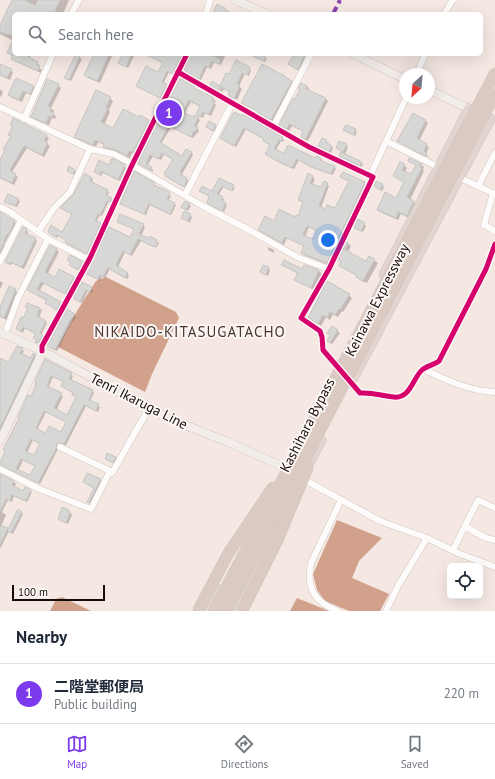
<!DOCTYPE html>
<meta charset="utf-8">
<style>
:root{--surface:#fff;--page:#f6f6f7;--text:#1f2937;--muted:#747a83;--line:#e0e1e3;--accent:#7c3aed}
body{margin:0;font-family:"PT Sans","Noto Sans JP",sans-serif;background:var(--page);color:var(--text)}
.controls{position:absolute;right:12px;bottom:12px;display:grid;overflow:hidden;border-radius:6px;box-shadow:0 4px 16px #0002}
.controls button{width:36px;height:36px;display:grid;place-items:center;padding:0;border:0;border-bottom:1px solid var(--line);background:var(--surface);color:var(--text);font:20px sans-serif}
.compass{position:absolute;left:399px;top:68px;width:36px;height:36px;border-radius:50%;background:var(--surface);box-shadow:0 4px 16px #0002;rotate:206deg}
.scale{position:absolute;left:12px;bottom:10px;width:93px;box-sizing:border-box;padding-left:4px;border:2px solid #140c09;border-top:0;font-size:11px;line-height:14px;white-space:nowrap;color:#140c09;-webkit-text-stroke:3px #fcf7f5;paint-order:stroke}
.you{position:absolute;left:328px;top:240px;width:14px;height:14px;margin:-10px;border:3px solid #fff;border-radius:50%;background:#1a73e8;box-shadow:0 0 0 6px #1a73e833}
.badge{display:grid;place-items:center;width:26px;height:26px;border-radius:50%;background:var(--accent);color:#fff;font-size:13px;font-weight:700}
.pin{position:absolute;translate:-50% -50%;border:2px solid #fff;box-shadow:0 1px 4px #0006}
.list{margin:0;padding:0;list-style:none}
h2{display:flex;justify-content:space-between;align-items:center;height:52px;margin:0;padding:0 16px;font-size:17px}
h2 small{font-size:13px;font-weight:400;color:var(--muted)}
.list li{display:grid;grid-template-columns:26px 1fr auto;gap:12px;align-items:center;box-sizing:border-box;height:60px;padding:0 16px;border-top:1px solid var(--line)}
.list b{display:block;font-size:15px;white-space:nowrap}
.list p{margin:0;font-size:13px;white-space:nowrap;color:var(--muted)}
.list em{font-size:13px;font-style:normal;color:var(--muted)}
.icon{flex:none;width:22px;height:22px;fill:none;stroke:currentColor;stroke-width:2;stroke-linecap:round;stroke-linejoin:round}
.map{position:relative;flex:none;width:495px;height:611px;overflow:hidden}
.search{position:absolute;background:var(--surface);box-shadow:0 4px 16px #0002;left:12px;right:12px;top:12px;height:44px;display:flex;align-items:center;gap:10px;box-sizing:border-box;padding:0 14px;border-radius:6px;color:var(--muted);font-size:15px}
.sheet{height:112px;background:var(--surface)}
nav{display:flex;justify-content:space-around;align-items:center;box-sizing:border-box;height:56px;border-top:1px solid var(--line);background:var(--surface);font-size:11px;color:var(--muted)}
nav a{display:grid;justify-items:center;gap:2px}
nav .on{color:var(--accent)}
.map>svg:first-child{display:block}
.water{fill:#d1a18c}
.shadow{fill:#0003;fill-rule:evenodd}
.building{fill:#d7d7d5;stroke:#c6c5c3;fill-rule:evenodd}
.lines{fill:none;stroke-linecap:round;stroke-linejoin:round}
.minor-casing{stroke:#cfc5c1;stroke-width:7}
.secondary-casing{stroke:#cfc5c1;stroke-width:9}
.trunk-casing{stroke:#ccc6c3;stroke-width:11}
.minor{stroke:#fefcfb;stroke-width:6}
.secondary{stroke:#f3ede9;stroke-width:8}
.trunk{stroke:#e2d4ce;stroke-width:10}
.motorway-bridge-casing{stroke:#ccc6c3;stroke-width:12;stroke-linecap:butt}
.motorway-bridge{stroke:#dbcac2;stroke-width:11}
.quiet{stroke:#8e44ad;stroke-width:4;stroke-dasharray:8 4;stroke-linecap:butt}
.cycleway-casing{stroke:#fcf7f5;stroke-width:8}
.cycleway{stroke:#d6006c;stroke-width:5}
.labels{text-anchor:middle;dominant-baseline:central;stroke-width:4;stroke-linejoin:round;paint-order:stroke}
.street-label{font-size:14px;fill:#140c09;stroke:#fcf7f5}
.neighbourhood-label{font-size:15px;letter-spacing:1px;fill:#48362e;stroke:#fcf7f5}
</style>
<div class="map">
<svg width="495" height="611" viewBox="0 0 495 611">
<rect width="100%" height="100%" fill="#f5e8e3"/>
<!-- water -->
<g class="water">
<path d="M106,277l70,35 3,6 -27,56 -7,18 -87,-45 19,-36 19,-30z"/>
<path d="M337,520l45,18 -23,23 -7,17 37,16 -9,17h-31l-24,-10 -8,-11 -4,-16z"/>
<path d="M62,597l29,14h1h-42l6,-12z"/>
<path d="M297,598l32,13h-39z"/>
</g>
<!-- shadow -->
<g class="shadow">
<path d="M18,0h51l-6,14h-49v27l-14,-7v-9z"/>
<path d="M14,44v10h15l2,1 -2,4 11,6 -1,2 3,3 -1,3 -26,-12 -3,-2 1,-2 -5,-5z"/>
<path d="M95,54h18l-13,29 -12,-5 -3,-3z"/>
<path d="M124,54h11l-7,14 -8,-5z"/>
<path d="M153,54h31l-10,21 -5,-3 -6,12 5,3 -6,12 -25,-13 22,-13 5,-9 -11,-6 -2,-1z"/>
<path d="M193,54h33l-5,11 -7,-3 -3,7 -4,-2 -6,13 -16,-10z"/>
<path d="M253,54l9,1 5,4 -2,3 -11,-5z"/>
<path d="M295,54h6l4,3 -5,14 -9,-5z"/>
<path d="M76,55l6,4 -11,22 -5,-3z"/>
<path d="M0,65l13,7 -3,8 -10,-5z"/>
<path d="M248,68l-9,18 3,3 -5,11 -8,-5 2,-3 -7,-3 -2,3 -10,-7 9,2 8,-11z"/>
<path d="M250,69l1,1 -2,6 -2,-1z"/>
<path d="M285,76l9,8 -20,38 -13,-8 -2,-3 -17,-8z"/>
<path d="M58,85l3,3 -10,20 3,3 -2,2 4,3 -1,3 -3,-1 -3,7 -14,-6 -3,-3z"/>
<path d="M307,86l2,3 -1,2 18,8 2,2 -20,40 -4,-2v-7l-12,-6 -3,5 -6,-4 18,-38z"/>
<path d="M33,87l3,3 -3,6 -7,-3 -4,9 -10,-4 -3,-3z"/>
<path d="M194,88l22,13 -2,2 2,2 -5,11 -6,-3 -2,5 -4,-2 -2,-2 4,-7 -10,-5 -7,12 9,5 5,-1 2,2 -4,8 3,2 -1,3h-1l-4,5 -22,-11 -10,17 22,13 8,-5 2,3 -11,19 1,1v2l6,4 -2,7 -19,-10 5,-18 -9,-6 -3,6 -8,-4 -6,10 6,4v2l-14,-9 24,-41z"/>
<path d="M0,89l3,3 -2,5 -1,-1z"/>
<path d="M110,98l3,3 -4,9 1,2 -6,13 10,5 26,-12 1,-2 11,7 -16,32 -4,-2 -2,5 -10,-5 -13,-3 -3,-3 1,-2 -7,-3 -2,5 -18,-8 -3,-3z"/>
<path d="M234,113l48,25 2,2 -1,2 -2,-1 -5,9 8,5 32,4 4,-1 2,2 -1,2 15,6 -3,7 -19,-7 -15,-8 -5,9 -12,-5 -14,-8 3,-11 -5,-2 -2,-2 1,-1 -19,-11 -10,18 -13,-8z"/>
<path d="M426,121l2,2 -9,18 10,6 -3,7 2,2v1l-27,-14z"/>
<path d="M216,126l1,1 -2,5 -6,-4z"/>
<path d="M344,130h11l2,2 -2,4z"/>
<path d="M9,135l37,1 3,2 -3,5 4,3 -6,11 -17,-9 -15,24 6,5 -4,8 -14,-7v-16l12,-25z"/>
<path d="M326,141l2,2 -1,1 6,4 -2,5 -11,-7z"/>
<path d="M340,142l8,5 -3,7 16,8 2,2 -2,3 -21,-11 2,-4 -5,-4z"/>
<path d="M409,160l12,5 3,2 -1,3 1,1 -14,29 6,4 -7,14 -8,-4 -3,6 -18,-8 -2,-3 19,-10 8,-16 -11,-7 10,-11 3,3 -2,4 7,4 5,-10z"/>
<path d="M109,166h15l2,2 -6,13 -17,-8 -2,3 -6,-4z"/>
<path d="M69,168l8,4 -2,3 -7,-4z"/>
<path d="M308,175l7,4 -3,6 9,3 6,-4 2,2 -8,22 5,2 9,-1 14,-27 -7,-5 22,6 2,2 -37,80 -25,-10 -2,-2 2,-7 -17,-8 -3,7 -23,-13 13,-10 25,-5 4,-14 -4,-3zM309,227l9,4 -5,10 -8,-4z"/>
<path d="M92,178l1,2 -2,3 17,8 1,1 -2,4 6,4 -1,3 -3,-2 -7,15 -2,-1 -4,7 5,3 -12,30 -22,-11 -1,-2 1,-2 -8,-5 -2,3 -6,-4h11l11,-19 -12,-7z"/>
<path d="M219,179l16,9 -2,3 -9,-5 -6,10 6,3 -2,3 5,3 -3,7 -14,-8v-7l-9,-6 11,2z"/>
<path d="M154,184l1,3 13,6 3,3 -3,5 8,4 -5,10 -21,-10 -4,10 -25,-12z"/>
<path d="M382,185l2,2 -2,4 -7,-5z"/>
<path d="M18,200l2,1 -3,6 -12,-5z"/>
<path d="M189,204l2,2 -3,5 -4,-2z"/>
<path d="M185,212l7,5 -2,6 -8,-5z"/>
<path d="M0,213l16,10 -12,21 1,1 -5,10z"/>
<path d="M118,221l25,4 2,2 -4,9 12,10 -12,-5 -9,15 -7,-4 -7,15 11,8 -2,4 -17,-10 -5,9 -3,-1 -2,4 -12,-7 42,-35 5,-10z"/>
<path d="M364,224l2,2 -3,6 -8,-5z"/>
<path d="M26,230l2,2 -1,3 10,6 -13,28 -12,-6 -1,2 -3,-1z"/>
<path d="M158,241l1,2 -3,5 -1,-1z"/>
<path d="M347,243l4,3 -3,6 5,4 14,6 2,-5 9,6 -11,20 -7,-3 -2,-4 -15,-8 -3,-2 2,-4 -3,-2z"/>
<path d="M268,247l6,3v3l-6,-3z"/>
<path d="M56,249l3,3 -12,23 8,4 5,-9 16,10 -8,16 -24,-13 -5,9 24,13 -4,7 -13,-9 1,-2 -19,-11z"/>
<path d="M82,263l2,1 -4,7 -10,-6z"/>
<path d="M283,264l19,7 2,-5 15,5 3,3 -8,16 -16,-8 -3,-2 3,-6z"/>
<path d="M268,268l2,2 -2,6 -5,-3z"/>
<path d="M0,281l3,2 -3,6z"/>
<path d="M83,283l10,7 -1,3 -4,-2 -6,12 -6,-3z"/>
<path d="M10,288l9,5 -12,27 -7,-3v-7z"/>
<path d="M349,295l3,3 -9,14 -1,-1 -4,6 -5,-3 -3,6 -4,-3 -5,9 -9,-6z"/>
<path d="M27,304l13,5 2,1 -3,8 8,5 -6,12 3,3 -4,6 -3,-2 -1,-8 -11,-6 -2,5 -6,-4 11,-20 -2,-2z"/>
<path d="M74,315l2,2 -4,5 -15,29 -7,-3 -2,-2z"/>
<path d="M332,327l8,6 -8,11 -2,-1z"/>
<path d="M18,347l6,4 -2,4 9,5 3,-6 3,3 -37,76v-74l8,5z"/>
<path d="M46,361l25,13 2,2 -2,5 22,10 1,2 -4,8 10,6 -2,5 -12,-6 -20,39 -5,-1 -3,3 -1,4 -17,33 -35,-18h-4l-1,-2 37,-78zM53,377l11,5 11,14 2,2 -10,18 -11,-5 7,-15 -15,-8zM46,412l21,10 -6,11 -15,1 -9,-4zM33,440l8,4 -6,13 -8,-4zM23,460l13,6 -5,10 -13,-5z"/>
<path d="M115,458l2,2 -2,4 -9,-5z"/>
<path d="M0,474l14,8 2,2 -2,3 9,5 7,-1 2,1 -5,10 -13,-6 -2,6 -4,-2 -6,12 4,3 -5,11 7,4 13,-18 2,2 -10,20 -4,-3 -9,18z"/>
<path d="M100,480l3,3 -12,22 -3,-3 6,-13 -10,-7z"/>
<path d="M69,511l3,4 -4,9 -9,-5z"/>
</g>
<!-- building -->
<g class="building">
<path d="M12,0h13l10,5 3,-5h22l-6,14h-40v15l-3,7 -11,-4v-7z"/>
<path d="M217,4l8,4v2l9,4h-18l-3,-1z"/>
<path d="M14,37v17h14l-1,2 11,6 -1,3 3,1 -2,5 -27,-12 2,-4 -6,-2z"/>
<path d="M76,54l4,2 -11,24 -5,-2z"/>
<path d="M94,54h15l-12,27 -13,-6z"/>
<path d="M123,54h9l-6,13 -8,-4z"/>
<path d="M144,54h38l-10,20 -5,-3 -5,11 5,2 -7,14 -24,-12 10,-20 12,6 5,-9z"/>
<path d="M191,54h18l12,6 -2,4 -7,-3 -3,7 -4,-2 -6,13 -15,-9z"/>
<path d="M248,54h12l6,3 -2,4z"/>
<path d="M294,54h11l-7,16 -10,-6z"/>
<path d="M236,60l14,7 -4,8 -4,-2 -5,11 3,1 -6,14 -6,-4 2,-3 -9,-5 -1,4 -10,-6 2,-4 8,5 6,-13 3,1z"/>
<path d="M0,64l12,5 -5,9 -7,-3z"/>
<path d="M262,64l23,12v1l7,4 -21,39 -14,-8 1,-1 -17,-8z"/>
<path d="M16,78l18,8 -4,8 -7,-3 -4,9 -11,-5z"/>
<path d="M180,78l15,9 -1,1 20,10 -2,3 3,1 -6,12 -6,-2 -2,4 -5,-2 4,-8 -11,-6 -6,12 10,5 1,-2 5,2 -5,9 4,1 -3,5 -1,-1 -3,6 -22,-11 -9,16 22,14 4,-7 6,3 -12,20 2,1 -1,2 6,3 -1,2 1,1 -3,6 -19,-11 1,-1 -2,-1 9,-15 -11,-6 -4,6 -8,-4 -4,9 6,3 -2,3 -12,-7 19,-39 4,-5 2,1 5,-10 -3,-2z"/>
<path d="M47,79l12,5 -11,22 3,1 -1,4 4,2 -2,4 -3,-1 -3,7 -15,-6z"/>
<path d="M301,83l6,3 -1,3 20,9 -21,42 -4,-3 2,-6 -14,-7 -2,5 -8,-4 14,-27 2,1 5,-10 -2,-1z"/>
<path d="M96,90l15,7 -5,10 2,1 -7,14 12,6 10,-19 16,8 1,-2 9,5 -16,32 -4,-1 -2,5 -11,-6 -13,-3 1,-3 -9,-4 -2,5 -19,-8z"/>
<path d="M234,112l8,4 1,-2 40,23 -2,4 -2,-1 -5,9 10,4 4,-8 27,13 2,-2 4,2 -1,2 10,5v-1l5,2 -4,8 -20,-7 -14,-8 -5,9 -13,-6 -14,-8 5,-9 -7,-4 1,-2 -20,-11 -10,18 -14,-8z"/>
<path d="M413,113l13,7 -9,18 10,6 -3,7 3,2 -2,3 -28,-15z"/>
<path d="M13,118l34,17 -3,5 4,3 -6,12 -18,-9 -14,24 6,4 -4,9 -12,-5v-18l5,-10 -2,-1 8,-13 -3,-1 5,-9 -3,-1z"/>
<path d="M209,121l7,4 -3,6 -7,-4z"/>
<path d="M346,125l10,4 -3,6 -10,-5z"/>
<path d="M322,138l5,2 -1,2 6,4 -3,6 -11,-6z"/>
<path d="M339,141l8,3 -4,8 -7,-4z"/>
<path d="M341,152l21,10 -2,4 -21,-10z"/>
<path d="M112,158l13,7 -7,15 -17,-9 -1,4 -6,-3 5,-12 10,5z"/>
<path d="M409,158l13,6 -2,3 2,1 -15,29 7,4 -7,15 -9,-4 -2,6 -19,-8 8,-18 11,6 8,-16 -11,-6 7,-14 5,2 -3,6 9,4 5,-9 -8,-4z"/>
<path d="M69,166l6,4 -2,4 -6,-3z"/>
<path d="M134,171l21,12 -1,2 15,7 1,2 -3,5 8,4 -5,11 -21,-10 -5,10 -24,-10z"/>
<path d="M343,172l22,10 -38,81 -26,-10 3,-7 -19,-9 -3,6 -24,-13 7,-14 9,5 5,-12 16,8 1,-2 2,1 5,-14 -5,-2 10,-27 5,3 -3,7 11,4 3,-6 4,2 -9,23 6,3 2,-4 8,3 14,-27 -9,-4zM307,226l10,5 -4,8 -10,-4z"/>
<path d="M85,173l7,5 -2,3 18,9 -2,5 6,3 -2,4 -3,-1 -7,14 -2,-1 -3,6 6,3 -14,31 -22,-12 1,-2 -9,-5 -2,2 -7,-5 3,-7 11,7 10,-18 -12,-6 13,-13z"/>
<path d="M219,178l15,7 -2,6 -10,-5 -5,8 6,3 -2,3 5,3 -4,8 -15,-8 2,-7 -10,-5 3,-5 10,5z"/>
<path d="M376,181l7,3 -3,6 -6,-4z"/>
<path d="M8,194l11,5 -4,7 -11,-4z"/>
<path d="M185,201l5,3 -4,6 -5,-3z"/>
<path d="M184,211l7,3 -3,7 -7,-3z"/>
<path d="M0,212l15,9 -7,14 -1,-1 -4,9h1l-4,9z"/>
<path d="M120,214l24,10 -5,10 9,4 2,-2 7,4 -3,7 -16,-8 -8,16 -7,-4 -7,14 12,8 -3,5 -17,-10 -5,9 -3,-2 -2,4 -12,-5 23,-47 21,10 4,-8 -17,-7z"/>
<path d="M358,219l7,4 -4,8 -7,-3z"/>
<path d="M23,227l4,2 -2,4 11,5 -14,29 -12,-5 -1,2 -4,-2z"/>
<path d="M347,242l1,1 -3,7 6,2 -1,1 16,8 3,-5 6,3 -12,22 -7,-4 1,-2 -18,-9 2,-5 -3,-1z"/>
<path d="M50,245l7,4 -12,23 10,5 4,-8 15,8 -9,17 -24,-12 -4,7 24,13 -5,9 -2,-2v-1l-9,-5 2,-3 -20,-10z"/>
<path d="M70,255l13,7 -5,8 -9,-5 2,-3 -4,-2z"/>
<path d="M284,260l18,9 2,-4 15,5 -8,18 -17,-8 4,-7 -17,-8z"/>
<path d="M263,265l6,2 -3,8 -6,-3z"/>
<path d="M327,281l23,13 -10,16 -1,-1 -4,6 -5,-3 -3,6 -4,-3 -5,9 -10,-6z"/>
<path d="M82,282l10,5 -2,5 -4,-2 -6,12 -7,-4z"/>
<path d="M9,286l7,3 -12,29 -4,-2v-9z"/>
<path d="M27,303l13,5 -3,8 9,5 -6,12 3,2 -5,8 -3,-1 2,-2 -4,-2 3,-4 -13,-7 -2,4 -5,-2 5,-12 2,1 5,-10 -3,-1z"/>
<path d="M67,309l8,5 -5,6 -15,30 -8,-4z"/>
<path d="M332,326l6,4 -8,13 -3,-2 3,-6 -3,-2z"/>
<path d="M17,346l6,2 -3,5 11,5 2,-5 2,1 -35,74v-70l8,4z"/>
<path d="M45,359l27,14 -3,6 24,11 -4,10 10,4 -3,7 -12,-6 -20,39 -5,-1 -3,2v4l-18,34 -38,-18v-3l5,-10 -2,-2 16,-32 -1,-1 10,-22 3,1 5,-11h-1l1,-4h-1zM51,376l12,5 -2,5 12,7 -1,2 4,2 -9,18 -13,-7 8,-15 -15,-7zM44,411l22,11 -5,10 -12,-6 -4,7 -9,-5zM31,439l9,5 -6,11 -9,-4zM21,459l14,7 -5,9 -14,-6z"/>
<path d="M107,453l9,4 -3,6 -8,-4z"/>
<path d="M87,473l14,6 -12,24 -2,-1 7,-14 -11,-6z"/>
<path d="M0,474l14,7 -2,4 11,6 2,-4 6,3 -5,11 -14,-6 -2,6 -4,-2 -6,13z"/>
<path d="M62,507l7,3v2l1,1 -4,10 -8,-4z"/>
<path d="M18,509l4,3 -11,21 -4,-2z"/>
<path d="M0,525l8,3 -8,17z"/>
</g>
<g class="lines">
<!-- minor casing -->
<g class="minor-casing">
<g id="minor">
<path d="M71,14l8,-14"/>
<path d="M206,14l4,-14"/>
<path d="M444,14l9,-14"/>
<path d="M178,72l131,75 64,30 -44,92 -28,49 19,13 2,6 1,13 18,21"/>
<path d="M417,74l8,-20"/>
<path d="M0,107l90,42 24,5 18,10"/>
<path d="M24,119l29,-65"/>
<path d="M273,127l38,-73"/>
<path d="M386,141l54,27"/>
<path d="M132,165l69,40 50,26 48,27 30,11"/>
<path d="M370,176l36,-78"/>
<path d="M458,177l37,17"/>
<path d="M478,186l17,-33"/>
<path d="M493,193l-9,32 11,6"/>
<path d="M185,195l47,-91"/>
<path d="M0,207l10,5 38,27 41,21"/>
<path d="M38,232l16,-24 16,-16 20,-43"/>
<path d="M0,262l21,-42"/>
<path d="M5,334l13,-36 30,-59"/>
<path d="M42,351v-5l48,-88 42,-93 55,-111"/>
<path d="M423,369c23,11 46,22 72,23"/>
<path d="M346,378l14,15c13,-1 22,3 34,4 16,2 19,-19 28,-27 4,-4 12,-5 17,-9l47,-92 9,-25"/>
<path d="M60,447l50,24"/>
<path d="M0,469l37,19 54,21 19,-38 2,2 37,-65"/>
<path d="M301,478l79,43 47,17 33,16 35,13"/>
<path d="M466,527l20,11 9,2"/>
<path d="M453,550l25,-50 17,8"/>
<path d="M338,611c-24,-9 -32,-23 -27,-48l30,-63"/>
<path d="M386,611l12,-25 29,-48"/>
</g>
</g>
<!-- secondary casing -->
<g class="secondary-casing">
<g id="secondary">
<path d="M235,0l32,14"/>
<path d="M353,54l52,25"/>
<path d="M429,90l45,21"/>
<path d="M0,332l42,19 125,67 61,24 49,22 15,9"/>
<path d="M0,441l41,-86 1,-4"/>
</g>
</g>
<!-- trunk casing -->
<g class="trunk-casing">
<g id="trunk">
<path d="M384,275l85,-166"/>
<path d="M353,378l137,-259"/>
<path d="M303,474l18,-34"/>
<path d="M207,611l12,-21"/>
<path d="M233,611l54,-105"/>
</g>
</g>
<!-- minor -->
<use href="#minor" class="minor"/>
<!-- secondary -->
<use href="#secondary" class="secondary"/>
<!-- trunk -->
<use href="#trunk" class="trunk"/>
<!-- motorway-bridge casing -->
<g class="motorway-bridge-casing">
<g id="motorway-bridge">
<path d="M198,611l30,-57 45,-67"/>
<path d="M214,611l281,-538"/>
<path d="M226,611l269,-517"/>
<path d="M242,611l36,-72 30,-72"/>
</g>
</g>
<!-- motorway-bridge -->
<use href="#motorway-bridge" class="motorway-bridge"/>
<!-- quiet -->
<path class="quiet" d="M333,14l7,-14"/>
<!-- cycleway casing -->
<g class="cycleway-casing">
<g id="cycleway">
<path d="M178,72l131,75 64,30 -44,92 -28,49 19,13 2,6 1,13 37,43c13,-1 22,3 34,4 16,2 19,-19 28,-27 4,-4 12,-5 17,-9l47,-92 9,-25"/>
<path d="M42,351v-5l48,-88 42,-93 55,-111"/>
</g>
</g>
<!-- cycleway -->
<use href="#cycleway" class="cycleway"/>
</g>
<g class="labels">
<!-- street labels -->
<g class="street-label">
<text transform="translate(377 300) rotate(-63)">Keinawa Expressway</text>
<text transform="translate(139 401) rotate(27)">Tenri Ikaruga Line</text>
<text transform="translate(307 425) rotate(-63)">Kashihara Bypass</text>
</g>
<!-- neighbourhood labels -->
<g class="neighbourhood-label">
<text x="190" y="331">NIKAIDO-KITASUGATACHO</text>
</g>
</g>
</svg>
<div class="controls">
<button><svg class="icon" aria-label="locate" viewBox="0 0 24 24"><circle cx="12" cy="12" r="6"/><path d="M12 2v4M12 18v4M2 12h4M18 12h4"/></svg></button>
</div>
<svg class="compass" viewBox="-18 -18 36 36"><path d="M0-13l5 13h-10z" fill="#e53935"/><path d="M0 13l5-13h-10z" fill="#747a83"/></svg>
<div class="scale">100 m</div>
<div class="you"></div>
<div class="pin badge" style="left:169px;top:113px">1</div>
<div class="search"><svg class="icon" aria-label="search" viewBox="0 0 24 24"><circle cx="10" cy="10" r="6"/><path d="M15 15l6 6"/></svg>Search here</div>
</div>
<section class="sheet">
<h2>Nearby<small></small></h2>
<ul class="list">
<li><span class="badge">1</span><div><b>二階堂郵便局</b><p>Public building</p></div><em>220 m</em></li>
</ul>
</section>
<nav>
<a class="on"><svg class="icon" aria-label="map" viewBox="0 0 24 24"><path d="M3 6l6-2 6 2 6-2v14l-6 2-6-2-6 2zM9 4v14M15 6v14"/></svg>Map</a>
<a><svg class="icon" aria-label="directions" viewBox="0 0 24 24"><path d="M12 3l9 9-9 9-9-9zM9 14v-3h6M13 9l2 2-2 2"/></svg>Directions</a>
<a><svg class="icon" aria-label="saved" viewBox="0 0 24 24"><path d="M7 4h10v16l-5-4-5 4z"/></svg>Saved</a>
</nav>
